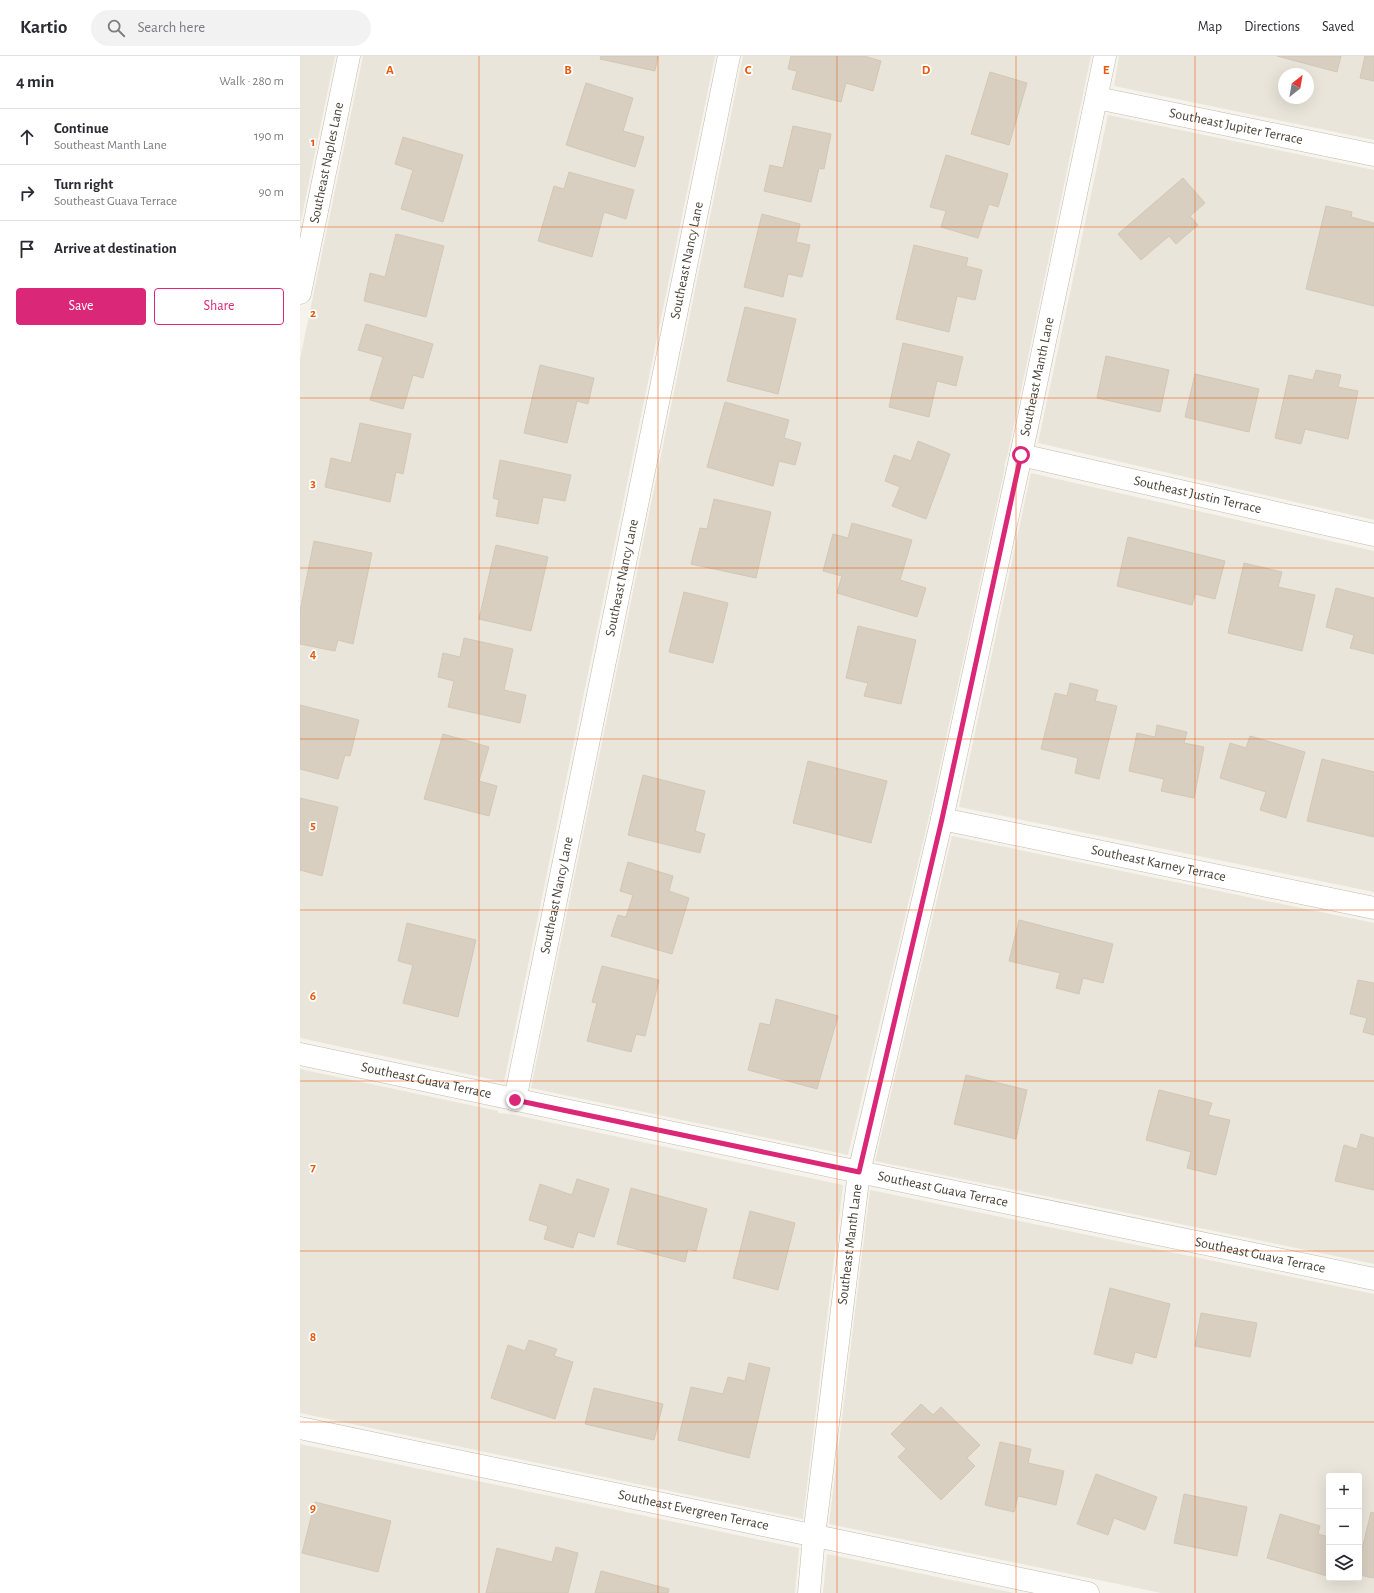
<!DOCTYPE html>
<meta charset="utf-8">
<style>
:root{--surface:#fff;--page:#f2f2f3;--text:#2b2b33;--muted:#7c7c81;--line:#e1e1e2;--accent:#db2777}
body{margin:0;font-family:"Alegreya Sans",sans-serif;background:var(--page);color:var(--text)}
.controls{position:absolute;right:12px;bottom:12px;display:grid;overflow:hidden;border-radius:4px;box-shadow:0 4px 16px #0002}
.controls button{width:36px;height:36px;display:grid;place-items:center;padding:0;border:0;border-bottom:1px solid var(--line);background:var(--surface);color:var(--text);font:20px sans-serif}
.compass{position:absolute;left:978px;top:12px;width:36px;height:36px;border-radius:50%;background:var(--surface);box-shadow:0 4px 16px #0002;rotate:31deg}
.stop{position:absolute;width:12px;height:12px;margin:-9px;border:3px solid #db2777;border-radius:50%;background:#fff}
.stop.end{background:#db2777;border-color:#fff;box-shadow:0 1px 4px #0008}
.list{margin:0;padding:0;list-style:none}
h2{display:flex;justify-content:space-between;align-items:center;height:52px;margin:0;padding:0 16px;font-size:17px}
h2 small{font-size:13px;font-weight:400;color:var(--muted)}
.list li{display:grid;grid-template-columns:26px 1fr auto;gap:12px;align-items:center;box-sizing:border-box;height:56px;padding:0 16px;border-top:1px solid var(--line)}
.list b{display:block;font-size:15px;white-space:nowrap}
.list p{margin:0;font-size:13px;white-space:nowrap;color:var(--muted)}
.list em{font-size:13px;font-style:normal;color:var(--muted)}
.actions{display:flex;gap:8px;padding:12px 16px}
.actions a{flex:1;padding:9px 0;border:1px solid var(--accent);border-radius:4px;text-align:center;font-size:14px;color:var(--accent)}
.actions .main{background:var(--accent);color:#fff}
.icon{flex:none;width:22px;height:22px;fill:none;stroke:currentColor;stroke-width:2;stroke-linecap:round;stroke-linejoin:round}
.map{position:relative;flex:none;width:1074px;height:1537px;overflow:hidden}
header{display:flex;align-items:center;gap:24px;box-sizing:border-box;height:56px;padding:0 20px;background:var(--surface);border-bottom:1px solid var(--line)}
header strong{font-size:19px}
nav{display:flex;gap:22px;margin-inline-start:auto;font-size:14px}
.search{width:280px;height:36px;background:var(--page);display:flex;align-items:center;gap:10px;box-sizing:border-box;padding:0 14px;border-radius:22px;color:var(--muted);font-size:15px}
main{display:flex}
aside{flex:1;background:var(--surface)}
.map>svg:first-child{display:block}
.residential{fill:#eae5da;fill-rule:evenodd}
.building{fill:#d8cfc1;stroke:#d3c7b4}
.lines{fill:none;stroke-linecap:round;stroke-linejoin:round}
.minor-casing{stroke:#c2bbae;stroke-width:23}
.minor{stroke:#fff;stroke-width:22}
.route{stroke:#db2777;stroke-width:5}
.grid{fill:none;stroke:#e8590c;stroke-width:1;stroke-opacity:0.55}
.labels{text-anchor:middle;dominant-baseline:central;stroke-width:3.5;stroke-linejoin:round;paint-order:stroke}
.street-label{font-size:14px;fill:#4b4439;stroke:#fff}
.grid-label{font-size:13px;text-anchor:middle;font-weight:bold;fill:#e8590c;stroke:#fff;stroke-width:3.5;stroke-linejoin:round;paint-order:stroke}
</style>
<header>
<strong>Kartio</strong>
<div class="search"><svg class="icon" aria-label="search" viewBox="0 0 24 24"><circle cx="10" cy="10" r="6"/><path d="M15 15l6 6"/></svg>Search here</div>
<nav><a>Map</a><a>Directions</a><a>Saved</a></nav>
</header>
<main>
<aside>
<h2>4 min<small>Walk · 280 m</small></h2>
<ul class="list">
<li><svg class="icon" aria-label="ahead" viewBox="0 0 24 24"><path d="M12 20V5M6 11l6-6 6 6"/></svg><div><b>Continue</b><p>Southeast Manth Lane</p></div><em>190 m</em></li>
<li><svg class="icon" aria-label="right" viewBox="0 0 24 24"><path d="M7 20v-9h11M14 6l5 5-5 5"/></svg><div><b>Turn right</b><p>Southeast Guava Terrace</p></div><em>90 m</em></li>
<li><svg class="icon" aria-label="arrive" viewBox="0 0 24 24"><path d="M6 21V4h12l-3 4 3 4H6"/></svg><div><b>Arrive at destination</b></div></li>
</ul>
<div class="actions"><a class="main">Save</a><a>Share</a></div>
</aside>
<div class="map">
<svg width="1074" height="1537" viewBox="0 0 1074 1537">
<rect width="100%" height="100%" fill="#f6f3ec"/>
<!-- residential -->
<g class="residential">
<path d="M0,0h35l-35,169z"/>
<path d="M63,0h352l-211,1026 -204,-44v-679z"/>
<path d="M443,0h348l-83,397 -4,13 1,1 -76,350 -81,338 -317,-67z"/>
<path d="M819,0h255v84l-260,-54zM984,18h24v24h-24z"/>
<path d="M808,59l266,55v350l-336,-77z"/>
<path d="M731,417l343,78v341l-415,-85z"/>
<path d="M652,780l422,87v341l-499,-103z"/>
<path d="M0,1013l198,42v2l13,1 332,71 -40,334 -503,-106z"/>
<path d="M570,1134l504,104v299h-213l-332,-69zM1029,1420h30v102h-30z"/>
<path d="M0,1388l499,104 -4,45h-495z"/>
<path d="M527,1498l187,39h-191z"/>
</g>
<!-- building -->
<g class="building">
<path d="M301,0h57l-3,15 -55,-12z"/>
<path d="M491,0h73l17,5 -8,30 -27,-8 -5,19 -49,-13 5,-18 -9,-2z"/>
<path d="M977,0h64l-4,16z"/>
<path d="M1065,0h9v25l-14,-3z"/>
<path d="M690,16l37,11 -18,62 -38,-11z"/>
<path d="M286,27l47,15 -10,33 21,6 -9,30 -69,-22z"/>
<path d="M493,70l38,8 -7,35 -5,-1 -8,34 -47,-11 6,-26 13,3z"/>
<path d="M103,81l60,18 -20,67 -42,-13 12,-39 -18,-6z"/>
<path d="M646,99l62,19 -10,33 -9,-3 -11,34 -37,-11 5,-16 -16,-4z"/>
<path d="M269,116l65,18 -8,29 -22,-7 -12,45 -54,-16 16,-55 10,3z"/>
<path d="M883,122l22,25 -15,13 8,9 -22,19 -7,-8 -28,24 -23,-26z"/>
<path d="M1026,150l26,6 -1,5 23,6v83l-68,-17z"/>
<path d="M462,158l38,10 -4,18 14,3 -8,32 -14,-3 -5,23 -39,-10z"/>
<path d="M96,178l48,12 -18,71 -62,-16 6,-28 15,4z"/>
<path d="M614,189l54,13 -2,8 16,4 -7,30 -18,-4 -8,36 -53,-13z"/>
<path d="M445,251l51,12 -18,75 -51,-13z"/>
<path d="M66,268l67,20 -10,34 -10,-3 -10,34 -33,-9 13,-43 -25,-7z"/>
<path d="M603,287l60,14 -7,29 -19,-5 -8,36 -40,-10z"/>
<path d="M806,300l63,14 -9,42 -63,-14z"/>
<path d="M240,309l54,13 -6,26 -11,-3 -10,42 -43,-10z"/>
<path d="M1016,314l25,5 -3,12 20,4 -10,48 -43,-10 -4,15 -26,-6 14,-63 24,5z"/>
<path d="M895,318l64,15 -10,43 -64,-15z"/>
<path d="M425,346l64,18 -5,18 17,5 -6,22 -16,-4 -6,25 -66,-19z"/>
<path d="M60,367l51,11 -8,40 -7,-2 -6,30 -65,-15 6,-29 20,5z"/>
<path d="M618,385l32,13 -24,65 -34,-13 8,-19 -15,-6 9,-26 17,6z"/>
<path d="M200,404l71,15 -6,26 -22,-4 -5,27 -42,-8 3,-16 -6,-2z"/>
<path d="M414,443l57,13 -15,66 -65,-14 9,-36 7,1z"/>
<path d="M552,467l60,17 -12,40 26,8 -9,29 -80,-24 5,-17 -19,-5 10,-37 15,4z"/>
<path d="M828,481l97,24 -10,38 -20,-5 -3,11 -75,-19z"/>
<path d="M14,485l58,12 -19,91 -15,-4 -3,11 -35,-7v-33z"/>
<path d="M196,489l52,12 -17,74 -52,-12z"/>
<path d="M944,507l38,9 -4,15 37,8 -13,56 -74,-18z"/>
<path d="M1036,532l38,10v56l-24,-6 4,-13 -28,-8z"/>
<path d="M384,536l44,11 -15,60 -44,-11z"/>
<path d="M558,570l58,14 -15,64 -37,-8 4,-13 -22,-5z"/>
<path d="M164,582l49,11 -9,41 22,5 -6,28 -72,-16 6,-26 -16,-4 5,-24 17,4z"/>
<path d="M770,627l28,7 -3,11 22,5 -18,73 -24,-6 3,-15 -37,-9 14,-56 12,3z"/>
<path d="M0,649l59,15 -9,36 -5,-1 -7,24 -38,-10z"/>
<path d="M857,669l30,7 -3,11 20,4 -10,51 -33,-7 3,-12 -35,-8 8,-38 18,4z"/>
<path d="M143,678l46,13 -10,34 18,5 -8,30 -65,-17z"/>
<path d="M950,680l55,16 -19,66 -26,-8 6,-18 -46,-14 10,-35 16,5z"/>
<path d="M1022,703l52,13v65l-67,-16z"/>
<path d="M508,705l79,20 -16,62 -78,-20z"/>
<path d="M343,719l62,16 -10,40 10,3 -5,19 -72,-18z"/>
<path d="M0,742l38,9 -16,69 -22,-6z"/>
<path d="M328,806l45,14 -4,15 20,7 -17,56 -61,-18 7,-21 8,2 7,-22 -13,-4z"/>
<path d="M719,864l94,24 -10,39 -20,-5 -4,16 -23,-6 4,-15 -51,-12z"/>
<path d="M107,867l69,17 -18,77 -55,-14 10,-38 -15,-4z"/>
<path d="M302,910l57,14 -14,56 -9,-2 -5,18 -44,-11 10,-38 -5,-1z"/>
<path d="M1058,924l16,3v52l-11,-3 4,-14 -17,-4z"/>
<path d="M476,943l62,17 -21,73 -69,-19 12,-47 10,2z"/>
<path d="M666,1019l61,15 -11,49 -62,-15z"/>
<path d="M859,1034l53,13 -4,12 22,5 -14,55 -29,-7 4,-16 -45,-12z"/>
<path d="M1061,1078l13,4v52l-39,-9 9,-36 13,4z"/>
<path d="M277,1123l32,10 -15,48 -16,-5 -5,16 -29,-9 4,-13 -19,-6 11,-36 32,11z"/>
<path d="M331,1132l76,21 -11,42 -8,-2 -3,13 -68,-18z"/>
<path d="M450,1155l45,12 -17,67 -45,-12z"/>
<path d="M810,1232l60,16 -14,54 -21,-6 -3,12 -38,-10z"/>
<path d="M901,1257l56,10 -7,34 -55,-11z"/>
<path d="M229,1284l28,9 -3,7 19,6 -18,57 -64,-21 17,-53 17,6z"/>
<path d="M449,1307l21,5 -21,90 -71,-18 13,-53 32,7 5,-17 17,4z"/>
<path d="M294,1332l69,16 -9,36 -69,-16z"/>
<path d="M621,1348l12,11 8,-8 39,38 -13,13 8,8 -34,34 -43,-43 8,-8 -15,-15z"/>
<path d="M700,1386l31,7 -3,14 36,8 -8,34 -38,-9 -4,16 -29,-7z"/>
<path d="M796,1418l61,23 -12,33 -31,-12 -6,17 -31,-11z"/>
<path d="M884,1438l63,13 -10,49 -63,-13z"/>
<path d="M15,1446l76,19 -13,51 -76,-19z"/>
<path d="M1071,1456l3,1v65l-15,-3v-13z"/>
<path d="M980,1458l40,12 -2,8 11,3v32l-2,7 -60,-18z"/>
<path d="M256,1491l22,6 -10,40h-82l11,-45 55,14z"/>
<path d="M301,1515l68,18 -1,4h-73z"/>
</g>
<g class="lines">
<!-- minor casing -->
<g class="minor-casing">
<g id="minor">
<path id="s1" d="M797,42l277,57"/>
<path id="s2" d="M0,237l49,-237"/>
<path id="s3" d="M721,399l353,80"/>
<path id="s4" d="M642,763l432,89"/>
<path id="s5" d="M0,998l559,118 515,107"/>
<path id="s6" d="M215,1044l214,-1044"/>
<path id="s7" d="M0,1372l788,165"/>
<path id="s8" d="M509,1537l5,-57 45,-364 83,-353 79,-364 84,-399"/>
</g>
</g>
<!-- minor -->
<use href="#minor" class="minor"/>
</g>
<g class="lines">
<!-- route -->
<path class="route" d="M215,1044l344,72 83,-353 79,-364"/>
</g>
<!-- grid -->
<path class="grid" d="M179,0v1537M358,0v1537M537,0v1537M716,0v1537M895,0v1537M0,171h1074M0,342h1074M0,512h1074M0,683h1074M0,854h1074M0,1025h1074M0,1195h1074M0,1366h1074"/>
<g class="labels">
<!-- street labels -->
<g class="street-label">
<text stroke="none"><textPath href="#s1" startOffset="142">Southeast Jupiter Terrace</textPath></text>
<text stroke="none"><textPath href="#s2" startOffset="133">Southeast Naples Lane</textPath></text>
<text stroke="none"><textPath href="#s6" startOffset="857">Southeast Nancy Lane</textPath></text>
<text stroke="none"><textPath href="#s8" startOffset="1239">Southeast Manth Lane</textPath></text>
<text stroke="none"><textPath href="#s3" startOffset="181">Southeast Justin Terrace</textPath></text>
<text stroke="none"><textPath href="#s6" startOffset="533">Southeast Nancy Lane</textPath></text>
<text stroke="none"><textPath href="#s4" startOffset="221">Southeast Karney Terrace</textPath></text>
<text stroke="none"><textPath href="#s6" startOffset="209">Southeast Nancy Lane</textPath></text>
<text stroke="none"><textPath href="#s5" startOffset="129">Southeast Guava Terrace</textPath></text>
<text stroke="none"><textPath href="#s5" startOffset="657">Southeast Guava Terrace</textPath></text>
<text stroke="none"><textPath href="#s8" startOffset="351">Southeast Manth Lane</textPath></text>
<text stroke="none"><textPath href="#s5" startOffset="981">Southeast Guava Terrace</textPath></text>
<text stroke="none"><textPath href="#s7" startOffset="402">Southeast Evergreen Terrace</textPath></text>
</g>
</g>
<g class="grid-label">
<text x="90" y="18">A</text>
<text x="268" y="18">B</text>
<text x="448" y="18">C</text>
<text x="626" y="18">D</text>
<text x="806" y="18">E</text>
<text x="13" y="90">1</text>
<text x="13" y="261">2</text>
<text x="13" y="431">3</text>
<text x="13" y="602">4</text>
<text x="13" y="773">5</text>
<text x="13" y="944">6</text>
<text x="13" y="1115">7</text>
<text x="13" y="1285">8</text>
<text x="13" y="1456">9</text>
</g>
</svg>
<div class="controls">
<button>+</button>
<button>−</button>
<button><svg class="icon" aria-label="layers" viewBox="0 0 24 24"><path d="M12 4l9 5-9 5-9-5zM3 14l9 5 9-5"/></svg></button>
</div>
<svg class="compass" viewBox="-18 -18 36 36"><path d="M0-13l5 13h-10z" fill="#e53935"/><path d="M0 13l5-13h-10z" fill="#7c7c81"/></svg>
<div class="stop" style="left:721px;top:399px"></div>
<div class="stop end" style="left:215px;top:1044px"></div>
</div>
</main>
